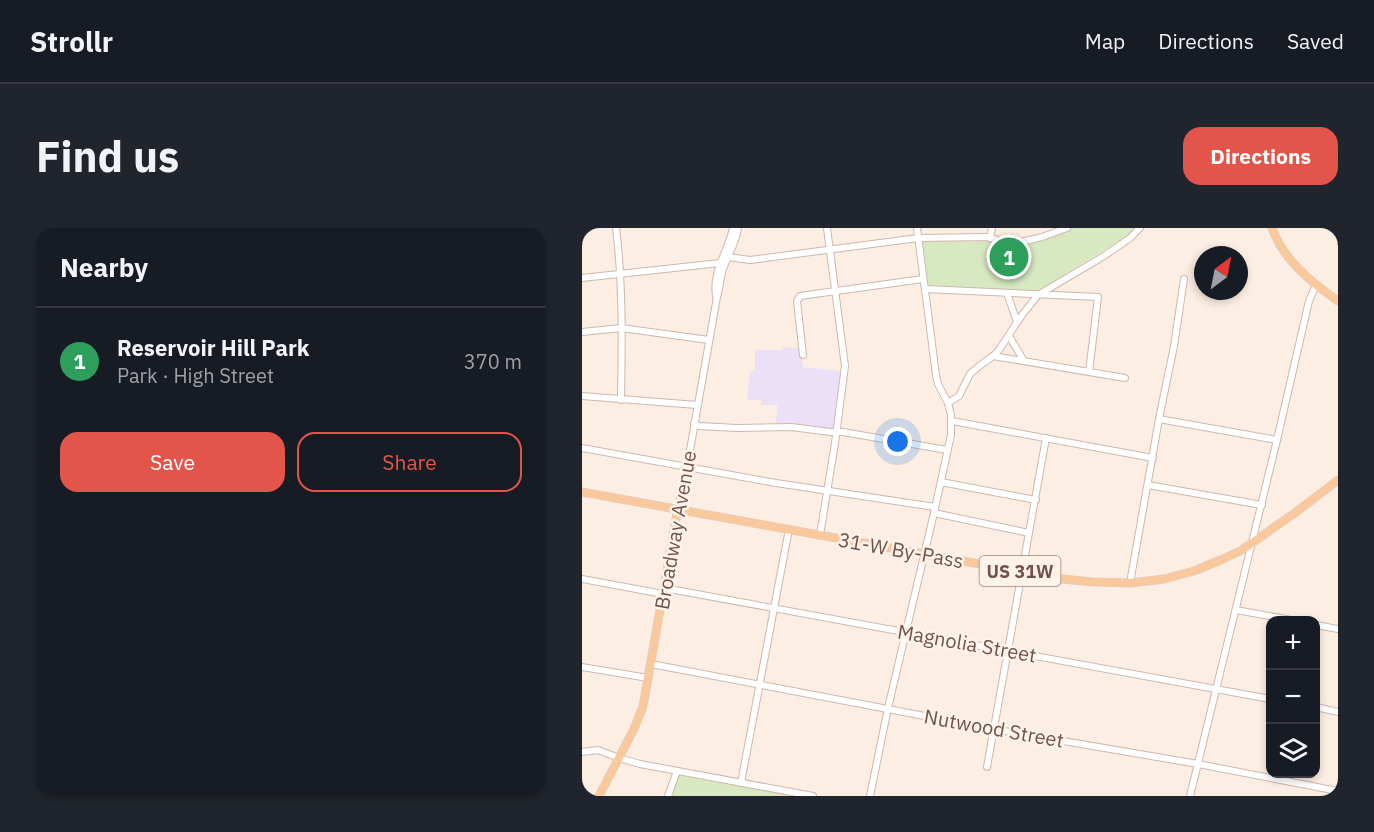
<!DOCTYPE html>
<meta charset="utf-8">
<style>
:root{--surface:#171b24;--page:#20242c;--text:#f1f3f6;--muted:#9ea1a6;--line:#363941;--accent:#e3554a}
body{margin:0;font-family:"IBM Plex Sans",sans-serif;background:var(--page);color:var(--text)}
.controls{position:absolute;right:18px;bottom:18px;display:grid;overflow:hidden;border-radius:12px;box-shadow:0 3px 9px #0003}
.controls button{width:54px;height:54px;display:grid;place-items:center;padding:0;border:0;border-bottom:2px solid var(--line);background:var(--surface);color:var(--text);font:30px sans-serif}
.compass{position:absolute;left:612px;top:18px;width:54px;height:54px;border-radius:50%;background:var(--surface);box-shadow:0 3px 9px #0003;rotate:32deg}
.you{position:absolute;left:316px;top:214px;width:21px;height:21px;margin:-15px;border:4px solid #fff;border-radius:50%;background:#1a73e8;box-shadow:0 0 0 9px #1a73e833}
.badge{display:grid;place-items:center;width:39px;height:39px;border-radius:50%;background:var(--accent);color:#fff;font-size:20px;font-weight:700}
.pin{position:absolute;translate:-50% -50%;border:3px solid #fff;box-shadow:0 2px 6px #0006}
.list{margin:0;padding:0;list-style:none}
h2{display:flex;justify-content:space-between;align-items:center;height:78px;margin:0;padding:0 24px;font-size:26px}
h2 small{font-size:20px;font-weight:400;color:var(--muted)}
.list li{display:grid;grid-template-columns:39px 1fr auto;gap:18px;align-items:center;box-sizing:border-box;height:108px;padding:0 24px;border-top:2px solid var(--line)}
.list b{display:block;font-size:22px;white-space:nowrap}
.list p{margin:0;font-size:20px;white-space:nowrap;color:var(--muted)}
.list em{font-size:20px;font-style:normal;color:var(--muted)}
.actions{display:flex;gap:12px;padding:18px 24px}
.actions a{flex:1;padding:14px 0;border:2px solid var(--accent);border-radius:18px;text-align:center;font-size:21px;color:var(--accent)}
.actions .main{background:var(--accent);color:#fff}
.icon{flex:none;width:33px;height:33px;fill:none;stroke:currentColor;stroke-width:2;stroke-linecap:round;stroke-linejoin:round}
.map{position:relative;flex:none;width:756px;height:568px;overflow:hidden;border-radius:18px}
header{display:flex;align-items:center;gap:36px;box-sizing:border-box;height:84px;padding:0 30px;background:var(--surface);border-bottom:2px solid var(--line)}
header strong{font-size:28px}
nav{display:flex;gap:33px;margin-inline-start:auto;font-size:21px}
.intro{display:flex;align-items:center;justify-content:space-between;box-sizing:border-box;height:144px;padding:0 36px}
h1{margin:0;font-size:42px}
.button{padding:15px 27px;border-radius:18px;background:var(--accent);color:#fff;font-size:21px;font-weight:700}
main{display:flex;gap:36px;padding:0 36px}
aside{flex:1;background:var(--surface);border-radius:18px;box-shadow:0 3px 9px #0003}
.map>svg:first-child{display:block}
.education{fill:#ebe0f8}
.green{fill:#d8e9c2}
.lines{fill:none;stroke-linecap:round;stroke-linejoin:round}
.minor-casing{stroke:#cfb7ad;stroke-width:8}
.major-casing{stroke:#d8cfcc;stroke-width:9}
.minor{stroke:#fff;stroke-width:6}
.major{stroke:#f9c99d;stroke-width:8}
.labels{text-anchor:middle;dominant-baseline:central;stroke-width:5;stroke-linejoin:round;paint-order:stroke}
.shield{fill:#fff3e9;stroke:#9d827a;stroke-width:1.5}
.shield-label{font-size:18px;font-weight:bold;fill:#73524a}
.street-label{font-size:20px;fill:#73524a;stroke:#fff3e9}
</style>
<header>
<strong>Strollr</strong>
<nav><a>Map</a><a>Directions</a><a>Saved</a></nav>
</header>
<div class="intro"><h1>Find us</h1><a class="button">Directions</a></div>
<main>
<aside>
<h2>Nearby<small></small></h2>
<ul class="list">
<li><span class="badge" style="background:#2e9e5b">1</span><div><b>Reservoir Hill Park</b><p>Park · High Street</p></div><em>370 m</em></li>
</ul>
<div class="actions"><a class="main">Save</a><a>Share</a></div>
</aside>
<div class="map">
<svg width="756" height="568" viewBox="0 0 756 568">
<rect width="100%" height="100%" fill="#fceee3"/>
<!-- education -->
<path class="education" d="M201,119l17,1 3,19 39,4 -7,58 -47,-6 -12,1 1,-19h-15l-1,-5h-14l3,-29h5v-21h28z"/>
<!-- green -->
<g class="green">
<path d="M488,0h66l-10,9 -84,51 -8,3 -106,-5 -7,-43 2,-2c21,-1 41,-2 61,0 11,1 22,4 33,3 19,-1 36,-8 53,-16z"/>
<path d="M95,543l135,25h-140z"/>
</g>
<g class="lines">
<!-- minor casing -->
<g class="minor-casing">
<g id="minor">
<path d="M34,0c7,57 6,114 5,172"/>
<path d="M408,10l2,-10"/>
<path d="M146,29l22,3 168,-22 68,-1 21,5h14l21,-5 25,-9"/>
<path d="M0,50l138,-15"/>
<path d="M343,61l173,8 -9,75"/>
<path d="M425,65l10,29"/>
<path d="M134,68c-4,-25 12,-44 17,-68"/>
<path d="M0,104l39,-4 88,12"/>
<path d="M427,108l15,25"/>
<path d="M221,127l-6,-54 3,-5 123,-17"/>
<path d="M411,128l132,22"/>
<path d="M0,168l115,9"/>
<path d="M366,175l11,-7 11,-22 8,-7 15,-11 6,-6 23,-35 16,-20 66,-39 26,-18 10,-10"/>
<path d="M577,191l118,21"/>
<path d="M370,193l201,37"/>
<path d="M112,195l5,3 38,2 54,-1 40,5h12l104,18"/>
<path d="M0,220l194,35 159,24"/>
<path d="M359,254l95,18"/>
<path d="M566,257l114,20"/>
<path d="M96,280l9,-41 30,-170c3,-9 3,-19 6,-28 5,-14 13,-26 15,-41"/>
<path d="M352,285l95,20"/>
<path d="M238,307l15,-92 10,-77 -18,-138"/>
<path d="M0,351l81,15"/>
<path d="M548,355l29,-164 15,-73 10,-67"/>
<path d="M82,360l606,111"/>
<path d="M654,382l55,10"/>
<path d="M734,397l22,4"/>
<path d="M69,436l342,65 205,35 140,27"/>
<path d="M0,439l66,11"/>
<path d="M734,479l22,5"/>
<path d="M0,524l16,-2 21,8 21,6 173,32"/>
<path d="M405,539l59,-329"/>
<path d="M159,555l48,-254"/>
<path d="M86,568l9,-25"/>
<path d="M288,568l18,-88 46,-195 17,-78v-20l-3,-12 -10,-19 -2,-9 -19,-147"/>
<path d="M608,568l87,-356 32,-139 7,-16"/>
</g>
</g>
<!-- major casing -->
<g class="major-casing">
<g id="major">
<path d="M690,0c12,33 38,53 66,73"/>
<path d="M0,264l480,87 31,3 37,1 34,-4 30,-8 29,-12 19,-9 54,-38 42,-32"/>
<path d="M17,568l35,-67 9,-23 35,-198"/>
</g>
</g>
<!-- minor -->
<use href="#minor" class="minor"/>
<!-- major -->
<use href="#major" class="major"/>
</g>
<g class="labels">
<!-- shield labels -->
<rect class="shield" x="397.5" y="328" width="81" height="30" rx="4.5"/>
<g class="shield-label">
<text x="438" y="343">US 31W</text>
</g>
<!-- street labels -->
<g class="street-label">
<text transform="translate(93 302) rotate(-80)">Broadway Avenue</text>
<text transform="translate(319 322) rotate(10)">31-W By-Pass</text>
<text transform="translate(385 415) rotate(10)">Magnolia Street</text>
<text transform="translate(412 500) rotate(10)">Nutwood Street</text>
</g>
</g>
</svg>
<div class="controls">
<button>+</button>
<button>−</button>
<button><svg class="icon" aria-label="layers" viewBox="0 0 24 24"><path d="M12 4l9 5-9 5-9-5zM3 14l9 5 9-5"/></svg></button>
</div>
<svg class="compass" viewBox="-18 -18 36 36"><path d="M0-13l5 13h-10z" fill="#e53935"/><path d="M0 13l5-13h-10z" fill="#9ea1a6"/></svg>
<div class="you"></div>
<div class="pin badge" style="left:427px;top:29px;background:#2e9e5b">1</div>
</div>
</main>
